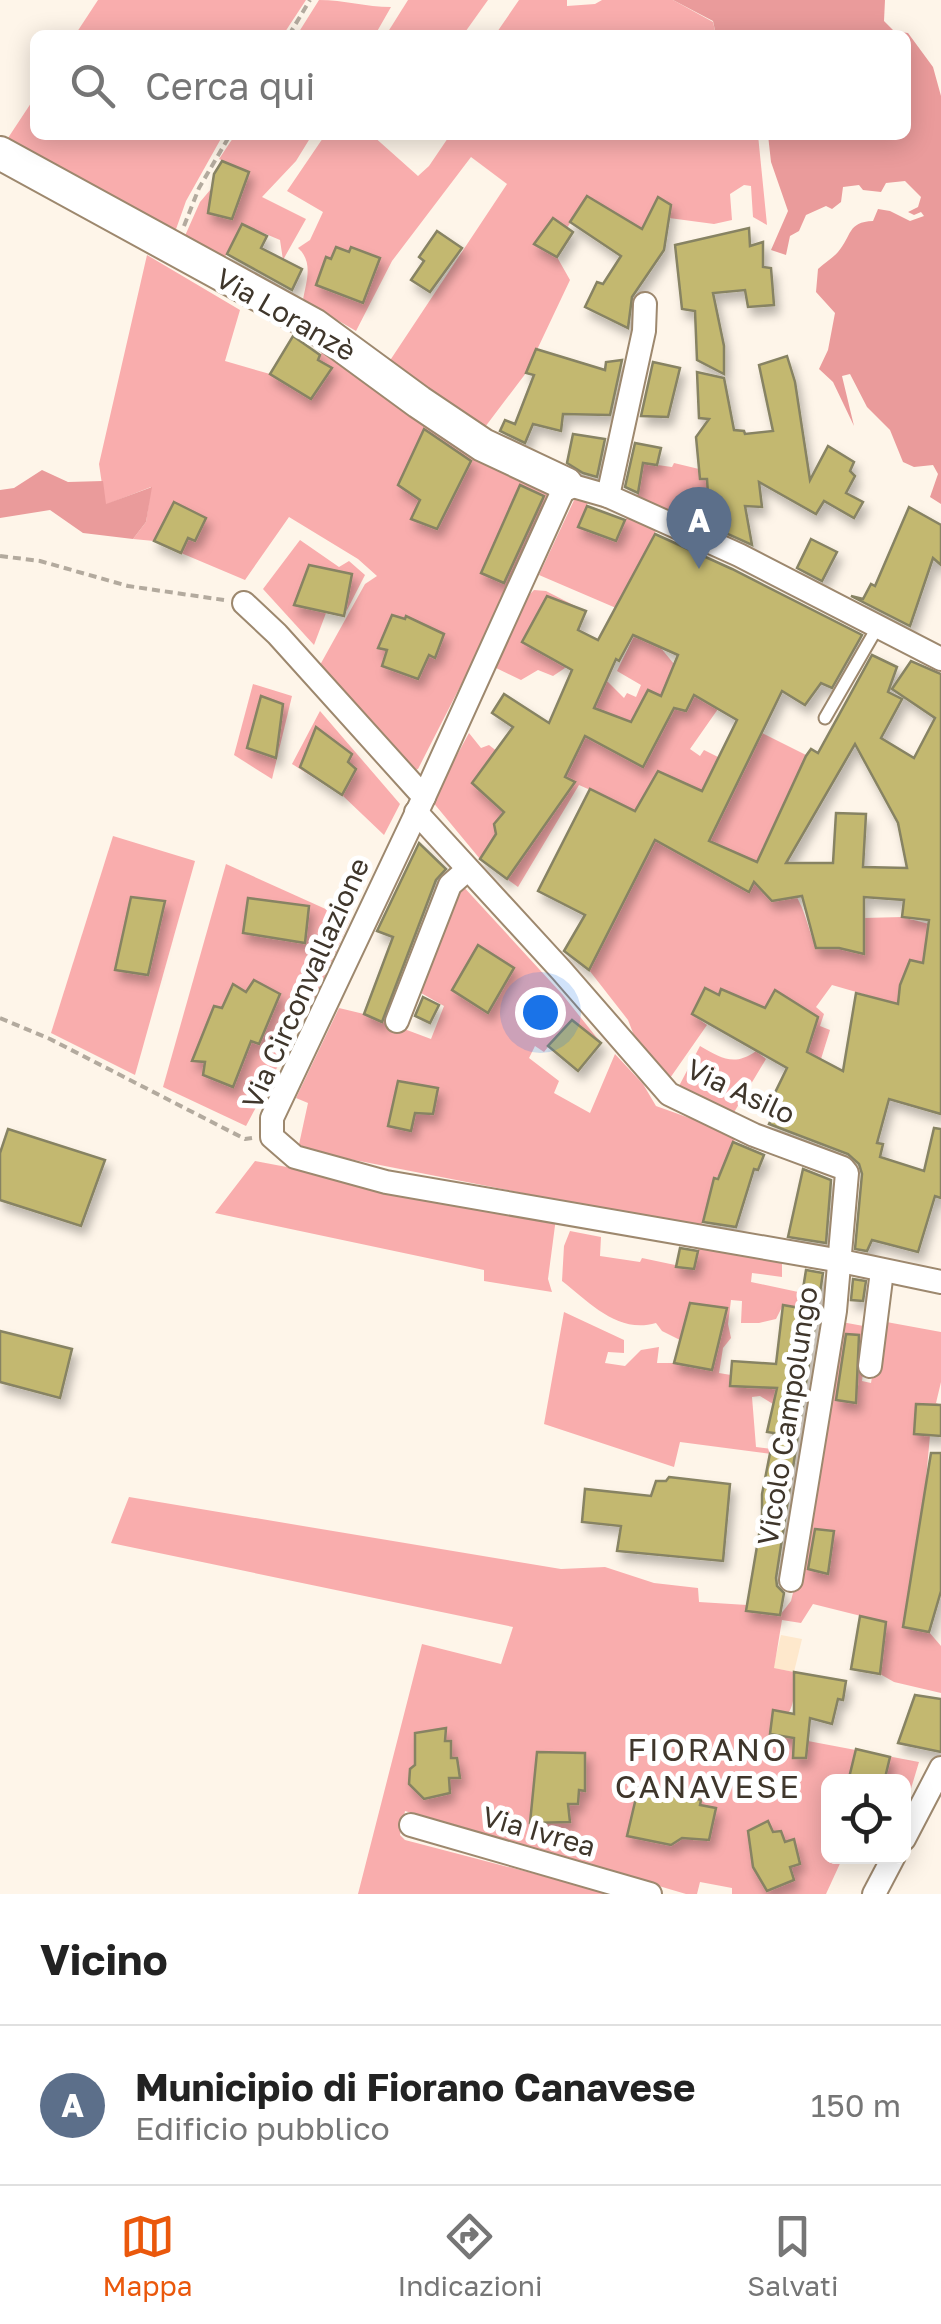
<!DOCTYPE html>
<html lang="it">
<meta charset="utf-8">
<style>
:root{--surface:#fff;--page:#f2f2f2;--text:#222;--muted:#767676;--line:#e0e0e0;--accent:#ea580c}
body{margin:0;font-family:"Golos Text",sans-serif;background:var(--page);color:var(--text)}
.controls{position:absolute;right:30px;bottom:30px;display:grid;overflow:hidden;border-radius:15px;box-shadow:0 5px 25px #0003}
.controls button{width:90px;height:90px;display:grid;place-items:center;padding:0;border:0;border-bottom:2px solid var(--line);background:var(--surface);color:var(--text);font:50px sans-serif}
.you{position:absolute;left:540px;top:1012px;width:35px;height:35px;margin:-25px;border:8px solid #fff;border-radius:50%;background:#1a73e8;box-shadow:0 0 0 15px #1a73e833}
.badge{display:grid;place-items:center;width:65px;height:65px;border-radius:50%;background:var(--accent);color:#fff;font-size:32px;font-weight:700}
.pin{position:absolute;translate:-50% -82px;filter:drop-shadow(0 2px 5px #0008)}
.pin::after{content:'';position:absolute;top:52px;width:35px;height:30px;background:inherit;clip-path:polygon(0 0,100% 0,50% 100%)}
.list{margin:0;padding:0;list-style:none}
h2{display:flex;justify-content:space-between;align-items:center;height:130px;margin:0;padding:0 40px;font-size:42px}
h2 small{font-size:32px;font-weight:400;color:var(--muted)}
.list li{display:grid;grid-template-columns:65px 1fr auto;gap:30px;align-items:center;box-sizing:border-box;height:160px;padding:0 40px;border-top:2px solid var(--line)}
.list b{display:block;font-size:38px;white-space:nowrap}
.list p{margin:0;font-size:32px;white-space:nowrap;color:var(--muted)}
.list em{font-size:32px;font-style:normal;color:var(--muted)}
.icon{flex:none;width:55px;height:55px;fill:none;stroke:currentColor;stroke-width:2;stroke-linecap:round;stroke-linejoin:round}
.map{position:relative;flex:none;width:941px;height:1894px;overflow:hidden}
.search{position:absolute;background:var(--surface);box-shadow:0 5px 25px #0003;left:30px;right:30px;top:30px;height:110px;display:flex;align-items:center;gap:25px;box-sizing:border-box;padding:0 35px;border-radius:15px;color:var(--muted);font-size:38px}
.sheet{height:290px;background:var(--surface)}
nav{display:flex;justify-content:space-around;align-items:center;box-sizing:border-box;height:140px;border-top:2px solid var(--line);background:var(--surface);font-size:28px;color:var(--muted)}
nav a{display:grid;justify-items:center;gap:5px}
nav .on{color:var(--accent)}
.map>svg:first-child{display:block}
.built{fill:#fee8cc}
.green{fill:#f9adad}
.forest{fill:#ea9b9b}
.building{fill:#c3b86f;stroke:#878363;stroke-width:2.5;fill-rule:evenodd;filter:url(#shadow)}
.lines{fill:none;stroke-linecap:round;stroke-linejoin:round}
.lane-casing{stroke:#9d886e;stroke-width:15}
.street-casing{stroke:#9d886e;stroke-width:26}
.secondary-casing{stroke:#9d886e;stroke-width:36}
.path{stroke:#b3aa9e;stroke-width:4;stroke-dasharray:8 5;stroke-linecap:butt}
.lane{stroke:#fff;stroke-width:11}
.street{stroke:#fff;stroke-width:22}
.secondary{stroke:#fff;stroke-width:32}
.labels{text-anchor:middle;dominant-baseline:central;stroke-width:10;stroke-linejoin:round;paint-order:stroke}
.street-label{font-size:28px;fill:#3f362b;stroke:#fff}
.quarter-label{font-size:32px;letter-spacing:2.5px;fill:#3f362b;stroke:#fff}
</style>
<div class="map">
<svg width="941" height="1894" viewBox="0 0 941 1894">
<defs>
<filter id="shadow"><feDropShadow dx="4.5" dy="8" stdDeviation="5" flood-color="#0004"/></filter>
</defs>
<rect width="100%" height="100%" fill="#fef5e9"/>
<!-- built -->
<path class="built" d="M781,1635l21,4 -8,33 -21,-4z"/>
<!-- green -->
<g class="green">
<path d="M98,0h208l-23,35h-208z"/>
<path d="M319,0c25,0 47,7 72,7l-16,28h-78z"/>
<path d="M408,0h80l-25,35h-77z"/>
<path d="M519,0h48v6l28,-2 7,-4h71l40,22 3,13h-221z"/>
<path d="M35,97v38h188l-37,66 -11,31 -167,-94z"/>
<path d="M235,135h77l-16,26 -34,36 44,22 -23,41 -3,-20 -33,-14 -9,17 -5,-1 -9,17 -40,-21 16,-36 11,-13 -3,24 24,6 17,-46 -30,-14z"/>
<path d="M325,135h47l46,41 11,-10 21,-31h308l9,90 -14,-8 -2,-31 -7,-1 -14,9 2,26 -18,4 -45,-6 2,-13 -13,-8 -19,37 -5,-4 2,-5 -48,-29 -21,32 -15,-10 -18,26 23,13 13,23 -44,93 -44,58 -95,-66 120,-181 -36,-27 -79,104 -36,70 -53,-31c3,-18 11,-38 -5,-52l12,-8 13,-28 -36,-21z"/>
<path d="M147,255l93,55 -15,51 45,13 41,25 20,-31 -13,-8 7,-14 230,140 -64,140 -73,143 -6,2 -97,-97 50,-90 12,-8 -19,-17 -69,-42 -44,63 -64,-27 7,-15 7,2 -21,-38 -20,39 -21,-2 13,-17 5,-35 -46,18 -6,-41z"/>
<path d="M643,463l29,4 2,-4 25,6 8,10 4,59 -75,-36z"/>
<path d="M576,496l13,4 -11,27 38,13 12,-26 31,11 -43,83 -77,-33z"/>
<path d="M300,540l39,27 10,-6 16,14 -21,41 8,-42 -43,-9 -15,40 32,8 -12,32 -51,-56z"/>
<path d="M534,590l12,1 37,19 -23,46 14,6 -21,14 -15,-6 -17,10 -27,-13 31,-68z"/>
<path d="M638,628l1,10 21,9 14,17 -13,32 -13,-6 -17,32 -20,-7 -15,27 47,25 31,-59 12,3 8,-16 24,14 -28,40 10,7 4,-6 16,8 -19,36 -73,29 -15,-23 -34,-15 -61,102 -11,-8 40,-58 -5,-6 44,-82 -6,-3 26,-50 18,18 3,-5 9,4 5,-12 -24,-14z"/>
<path d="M253,684l39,12 -20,83 -38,-24z"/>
<path d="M320,711l80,93 -16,31 -42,-40 -50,-31z"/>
<path d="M469,733l12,15 8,-3 28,22v31l-23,26 2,10 -16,25 -48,-58z"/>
<path d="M762,733l44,22 -44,94 10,52 23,-7c11,18 13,35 21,54h23l24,6 1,-36 38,-1 27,7 12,42 -32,-5 -9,25 -3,29 -14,-1 1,-14 -52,-15 -16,22 8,7 -4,12 10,4 -9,29 -13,-7 10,-35 -42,-27 -17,27 -6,-15 -31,-13 -3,6 -14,-7 -13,26 15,11 -39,56 -28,-30 -12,-31 -39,-50 66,-130 95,51 12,-27 -104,-46 17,-13 42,21z"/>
<path d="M113,836l82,25 -60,214 -84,-42z"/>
<path d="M226,864l124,56 -30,67 -74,139 -83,-39z"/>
<path d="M461,884l101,110 39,49 -53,4 -4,5 -9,-6 -6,12 30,23 -5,12 36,20 25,-59 28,30 13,22 81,29 -18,41 -5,2 -13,50 -403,-79 10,-46 -12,-5 43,-90 25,6 67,25 13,-33 -30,-17z"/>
<path d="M700,1046c21,12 34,21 56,5l10,8 -33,55 -54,-28z"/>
<path d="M255,1161l301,57 -8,61 4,13 -68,-11v-11l-269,-57z"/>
<path d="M570,1231l31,6 -1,19 40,6 2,-4 52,11 5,-24 83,18v14l-30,-4 -1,9 52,11 -3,15 -17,-3 -7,14 -17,4h-18l1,-22 -11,-1 -3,24 3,14 -8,10 -4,25 12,2 -1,11 13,1 2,-9 32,2 -4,24 -13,-8 -8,1 4,50 32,4 -1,5 -107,-14 -6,25 -130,-43 20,-112 60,28v13l-16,-1 -3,11 20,3 16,-16 18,-3 -2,16h17l6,-23 -18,-9 -6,-8c-38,11 -66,-20 -94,-42l2,-35z"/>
<path d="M836,1321l33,6 -7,54 9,2 10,-62 60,11v50l-5,21 5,2v21h-5v-22h-20l14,31 -5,56 -22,135 26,6 12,14v47l-47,-11 -14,-8 5,-52 -72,-18 -12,19 -19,-3 -8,48 20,4c1,33 0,39 -23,62l148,28 -12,40 -3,-1v-19h-76v74l15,1 -17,37h-94v-6l-32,-6 -3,12h-11l-281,-83 -5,24 5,5 207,54h-254l64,-250 79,20 12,-37 -402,-84 18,-46 432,72 44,-2 49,16 44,5 1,14 48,3v6l33,4 11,-14 7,-29z"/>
</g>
<!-- forest -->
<g class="forest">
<path d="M673,0h212l-1,21 10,10 14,2 25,34 8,29v408l-11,-7 8,-23 -5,-9 -19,2 -11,-5 -13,-32 -23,-23 -17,-33 -8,2 12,50 -21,-44 -14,-13 9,-19 7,-37 -19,-21 2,-23c6,-6 15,-11 20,-17 14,-16 9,-30 35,-31l5,-12 12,2 20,10 14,-5 -3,-4 -7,3 -6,-3 10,-5 3,-10 -16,-16 -19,2 -5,9 -18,-2 -4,-5 -16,2 -2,15 -9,7 -6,-3 -20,9 -7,16 -9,5 -4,19 -15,-5 17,-39 -17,-49 -3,-27h138v-100h-190l-3,-14z"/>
<path d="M42,470l26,12 35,-1 3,23 46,-17 -6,35 -13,17 -50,-6 -33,-23 -50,8v-28l14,-2z"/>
</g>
<!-- building -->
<g class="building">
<path d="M222,161l27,11 -17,47 -24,-6 6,-39z"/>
<path d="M587,196l55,33 16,-32 13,8 -7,45 -32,47 -4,31 -43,-21 12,-25 6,2 18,-28 -51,-34z"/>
<path d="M553,218l20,14 -16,25 -23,-13z"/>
<path d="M242,224l25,12 -6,12 41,21 -10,21 -65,-36z"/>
<path d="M749,228l1,18 13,-4v25l8,1 3,37 -26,2 -3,-17 -32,3 11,53v28l-27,-14 -2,-49 -13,-2 -7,-64z"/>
<path d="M437,231l25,17 -32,44 -19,-12 13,-19 -5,-4z"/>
<path d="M336,247l13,5 2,-5 29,11 -17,45 -47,-18 10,-28 5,2z"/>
<path d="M293,336l27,19 -2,5 14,8 -21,31 -41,-25z"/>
<path d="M536,349l69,21 1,-8 16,-2 -12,55 -47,-1 -2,17 -28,-7 -8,19 -25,-12 5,-11 10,4 19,-49 -8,-2z"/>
<path d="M787,356l8,26 15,98 18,-34 26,16 -4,9 5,5 -9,17 17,9 -9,16 -30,-17 -8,13 -57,-32 3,25 -17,-1 7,39 -42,-19 -3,-47h-7l-4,-42 13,-18 -10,-1 -2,-46 27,6 10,52 10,1 1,3 28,-3 -14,-66z"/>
<path d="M653,362l27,6 -12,49 -27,-1z"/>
<path d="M424,429l47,32 -34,68 -26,-10 9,-19 -22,-15z"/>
<path d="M573,434l32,5 -8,38 -14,-4 -16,-10z"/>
<path d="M635,443l26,5 -4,17 -14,-2 -5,30 -13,-6z"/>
<path d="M520,485l24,11 -40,87 -23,-10z"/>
<path d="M174,502l32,16 -11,23 -7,-3 -7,15 -27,-12z"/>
<path d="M587,506l38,14 -9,21 -38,-14z"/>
<path d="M909,507l32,18v40l-8,-7 -23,68 -59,-30 12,3 8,-15 4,2z"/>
<path d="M655,534l77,35 130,66 -30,53 -11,-5 -16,22 -23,-14 -73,150 48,21 49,-106 5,-7 7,4 54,-98 25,12 -9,25 14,7 -21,39 33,20 21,-40 -43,-29 19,-28 30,13v440l-52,-15 -12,44 6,1 -3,13 44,14 10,-43 7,1v69l-6,-2 -17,56 -46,-12 -5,11 -12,-2 7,-75 -3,-10 -11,-10 -79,-30 8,-17 -8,-2 18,-37 -95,-54 13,-26 14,7 2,-6 44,19 10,-18 43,27 -11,35 36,19 13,-78 42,11 2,-19 10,-25 13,3 6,-43 -27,-3 2,-17 -40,-3v57l-25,-6h-23l-14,-52 -30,5 -18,-19 -5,10 -94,-52 -66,130 -25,-19 21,-36 -47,-24 52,-102 45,22 23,-40 44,20 35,-71 -43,-25 -8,16 -12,-3 -31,59 -58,-31 -20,41 10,5 -68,97 -27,-20 16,-25 -2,-10 10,-12 -32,-29 41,-56 -21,-14 12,-19 45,29 23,-53 -50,-28 25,-46 39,15 -8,19 20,10zM633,635l45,20 -17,41 -13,-6 -17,32 -37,-14 22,-49 3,2zM855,744l43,79 9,45 -44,-1 3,-53 -30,-1 -3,50h-47z"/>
<path d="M811,539l26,13 -15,29 -25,-13z"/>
<path d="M309,565l43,9 -8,42 -50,-11z"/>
<path d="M392,615l13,4 1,-3 38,18 -9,24 -6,-3 -11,24 -36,-13 5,-16 -9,-2z"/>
<path d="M261,696l22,8 -7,54 -29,-10z"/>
<path d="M316,727l36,27 -4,8 8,7 -14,26 -42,-28z"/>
<path d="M419,843l27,26 -10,11 -54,142 -18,-8 29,-77 -16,-6z"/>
<path d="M131,897l34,4 -17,74 -33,-5z"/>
<path d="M248,898l61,8 -4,37 -62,-10z"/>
<path d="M478,945l36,23 -26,45 -36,-23z"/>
<path d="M254,980l26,14 -21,50 -8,-3 -18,46 -30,-12 2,-13 -13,-1 22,-55 8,2 11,-24 13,8z"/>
<path d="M423,997l16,8 -9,18 -15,-7z"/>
<path d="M572,1020l29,23 -23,28 -30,-25z"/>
<path d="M398,1081l40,7 -5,26 -18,-1 -4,18 -23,-5z"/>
<path d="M8,1129l97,31 -24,66 -81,-26v-47z"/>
<path d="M733,1142l31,13 -6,15 -4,-1 -18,58 -33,-5 11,-44 4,1z"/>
<path d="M803,1169l28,11 -5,63 -38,-6z"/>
<path d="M680,1248l18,3 -4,18 -18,-2z"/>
<path d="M806,1270l17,3 -47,305 1,8 7,7 -4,22 -34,-4 16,-94v-23l12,-61 -7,-1 10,-44 -47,-2 2,-25 44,3 7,-59 17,3z"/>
<path d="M853,1279l13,2 -3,20 -12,-1z"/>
<path d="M690,1303l37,5 -15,62 -38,-7z"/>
<path d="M0,1331l72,18 -12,49 -60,-16z"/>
<path d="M846,1334l13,1 -3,68 -20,-3z"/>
<path d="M916,1404l25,1v31l-27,-2z"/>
<path d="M931,1453h10v138l-12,41 -26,-5z"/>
<path d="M669,1477l61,7 -7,77 -106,-10 4,-25 -39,-4 3,-33 66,7 5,-15h10z"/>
<path d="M815,1529l19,2 -6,43 -20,-5z"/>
<path d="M860,1616l26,6 -6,52 -29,-5z"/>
<path d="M794,1672l52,9 -3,19 -5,-1 -6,25 -22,-6 -4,40h-13l1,-20 -24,-4 3,-24 21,4z"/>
<path d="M915,1695l26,4v53l-43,-9z"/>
<path d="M446,1728l-1,13h6v17h6l3,20h-11l1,15 -26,6 -15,-15 1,-15 5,-4v-32z"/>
<path d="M856,1749l34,8 -6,25h-36z"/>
<path d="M537,1752l48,1v38l-6,-1 -1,14h-10l2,18 -40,1z"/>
<path d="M639,1785l62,15 -1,5 16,3 -7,32 -27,-2 -11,7 -44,-9z"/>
<path d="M768,1821l5,11 8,-1 4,11 9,-3 6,25 -10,3 4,13 -27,11 -14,-24 -5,-36z"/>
</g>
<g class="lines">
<!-- lane casing -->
<g class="lane-casing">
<path id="lane" d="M825,718l52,-90"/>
</g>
<!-- street casing -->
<g class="street-casing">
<g id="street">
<path d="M608,496l36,-165 1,-27"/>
<path d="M244,603l33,31 147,163"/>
<path d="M941,659l-202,-104 -131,-59 -42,-12 -142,313 -152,321v19l23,20 91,25 455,79 100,21"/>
<path d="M416,812l145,158 108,124 85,41 89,33 4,5 -12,138 -44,269"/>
<path d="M397,1021l53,-136 17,-15"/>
<path d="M870,1366l12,-95"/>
<path d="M411,1825l239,69"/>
<path d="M904,1839l37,-71"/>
<path d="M874,1894l20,-38"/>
</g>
</g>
<!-- secondary casing -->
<g class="secondary-casing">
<path id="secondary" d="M0,153l314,172 105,77 64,43 83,39"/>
</g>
<!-- path -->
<g class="path">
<path d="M289,35l21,-35"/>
<path d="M184,226l15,-38 31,-53"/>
<path d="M0,556l40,5 88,25 96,14"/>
<path d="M0,1018l50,21 195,100 7,-1"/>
</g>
<!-- lane -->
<use href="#lane" class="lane"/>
<!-- street -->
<use href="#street" class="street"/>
<!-- secondary -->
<use href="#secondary" class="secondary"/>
</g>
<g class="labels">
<!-- street labels -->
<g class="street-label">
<text transform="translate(286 314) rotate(30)">Via Loranzè</text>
<text transform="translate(305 983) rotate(-66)">Via Circonvallazione</text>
<text transform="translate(741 1091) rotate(25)">Via Asilo</text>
<text transform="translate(787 1416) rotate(-81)">Vicolo Campolungo</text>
<text transform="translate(539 1831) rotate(16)">Via Ivrea</text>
</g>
<!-- quarter labels -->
<g class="quarter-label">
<text x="708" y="1749">FIORANO<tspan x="708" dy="37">CANAVESE</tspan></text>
</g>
</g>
</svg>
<div class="controls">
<button><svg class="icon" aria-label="locate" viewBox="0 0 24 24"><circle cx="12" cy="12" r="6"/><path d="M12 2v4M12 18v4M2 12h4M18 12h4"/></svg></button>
</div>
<div class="you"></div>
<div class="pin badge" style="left:699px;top:569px;background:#5c6f8a">A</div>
<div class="search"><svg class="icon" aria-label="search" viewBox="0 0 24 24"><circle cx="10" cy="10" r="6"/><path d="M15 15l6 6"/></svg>Cerca qui</div>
</div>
<section class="sheet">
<h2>Vicino<small></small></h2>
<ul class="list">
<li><span class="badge" style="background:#5c6f8a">A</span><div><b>Municipio di Fiorano Canavese</b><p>Edificio pubblico</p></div><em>150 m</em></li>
</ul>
</section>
<nav>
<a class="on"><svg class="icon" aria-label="map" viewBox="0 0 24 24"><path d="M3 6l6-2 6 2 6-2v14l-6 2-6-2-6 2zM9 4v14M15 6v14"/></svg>Mappa</a>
<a><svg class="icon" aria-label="directions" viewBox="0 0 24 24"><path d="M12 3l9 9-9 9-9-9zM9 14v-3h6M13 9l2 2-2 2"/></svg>Indicazioni</a>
<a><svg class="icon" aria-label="saved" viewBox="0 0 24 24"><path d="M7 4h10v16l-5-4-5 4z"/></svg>Salvati</a>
</nav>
